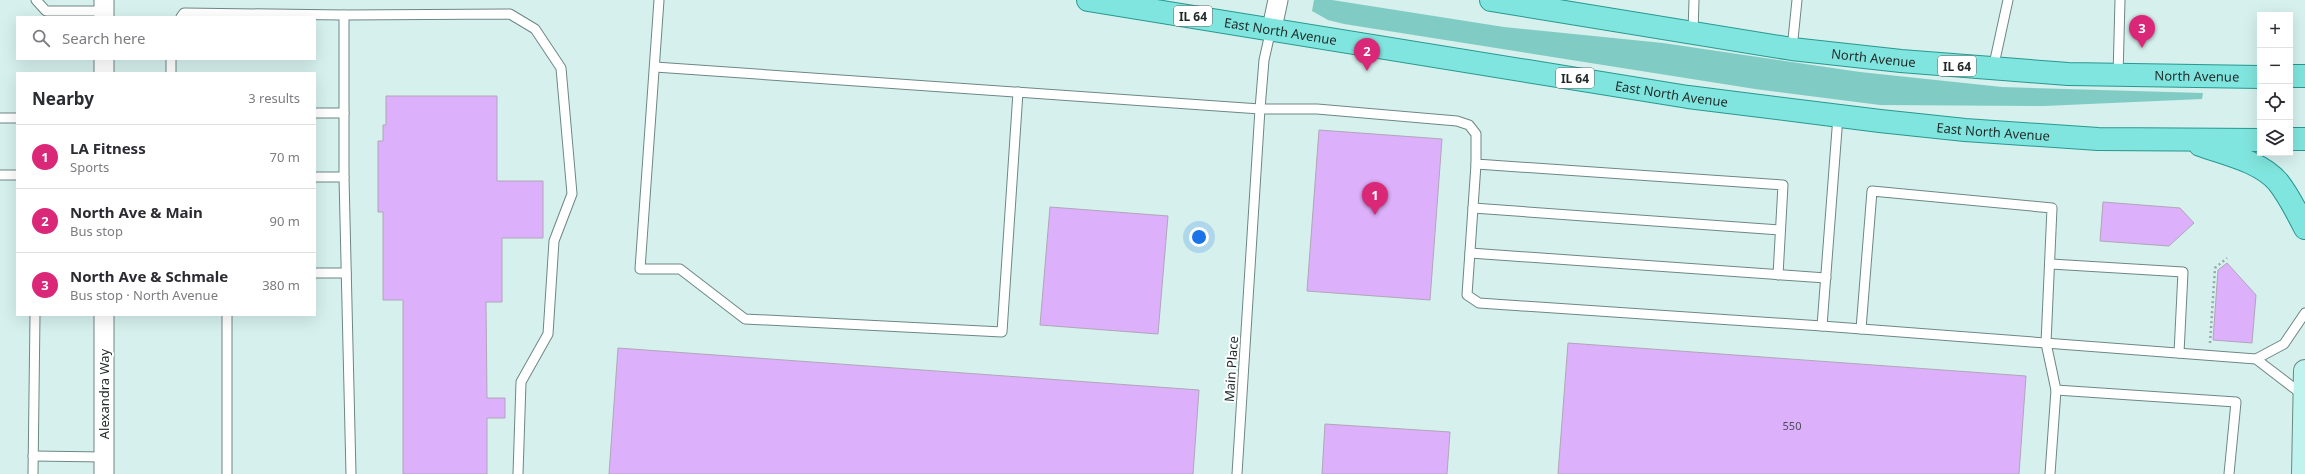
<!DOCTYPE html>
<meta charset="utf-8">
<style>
:root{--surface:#fff;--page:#f2f2f3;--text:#2b2b33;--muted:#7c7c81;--line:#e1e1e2;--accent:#db2777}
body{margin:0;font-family:"Noto Sans",sans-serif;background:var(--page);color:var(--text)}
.controls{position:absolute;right:12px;top:12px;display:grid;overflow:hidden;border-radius:0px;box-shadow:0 4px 16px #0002}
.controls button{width:36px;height:36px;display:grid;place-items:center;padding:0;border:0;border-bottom:1px solid var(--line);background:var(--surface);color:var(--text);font:20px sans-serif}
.you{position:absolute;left:1199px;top:237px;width:14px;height:14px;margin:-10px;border:3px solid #fff;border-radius:50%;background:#1a73e8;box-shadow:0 0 0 6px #1a73e833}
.badge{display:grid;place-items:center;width:26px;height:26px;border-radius:50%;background:var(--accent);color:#fff;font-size:13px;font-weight:700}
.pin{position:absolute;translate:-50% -33px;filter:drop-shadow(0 1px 2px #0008)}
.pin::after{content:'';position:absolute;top:21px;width:14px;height:12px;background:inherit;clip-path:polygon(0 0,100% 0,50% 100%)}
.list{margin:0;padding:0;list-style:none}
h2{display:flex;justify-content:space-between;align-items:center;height:52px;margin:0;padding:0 16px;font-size:17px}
h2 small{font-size:13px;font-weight:400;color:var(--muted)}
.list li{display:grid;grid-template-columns:26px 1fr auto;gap:12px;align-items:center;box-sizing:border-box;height:64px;padding:0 16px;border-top:1px solid var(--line)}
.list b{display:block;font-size:15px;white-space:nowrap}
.list p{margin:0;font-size:13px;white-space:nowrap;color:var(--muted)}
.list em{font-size:13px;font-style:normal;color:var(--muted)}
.icon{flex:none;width:22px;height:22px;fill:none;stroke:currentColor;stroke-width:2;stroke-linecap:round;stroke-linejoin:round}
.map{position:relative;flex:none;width:2305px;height:474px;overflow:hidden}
.search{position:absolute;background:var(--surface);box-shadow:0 4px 16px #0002;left:16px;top:16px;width:300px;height:44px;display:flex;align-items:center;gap:10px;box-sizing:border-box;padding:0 14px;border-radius:0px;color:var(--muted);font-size:15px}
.panel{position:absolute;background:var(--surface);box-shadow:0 4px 16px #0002;left:16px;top:72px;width:300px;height:244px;border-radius:0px}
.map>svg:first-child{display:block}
.green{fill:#80ccc5}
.building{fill:#ddb0fb;stroke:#b0a6b8}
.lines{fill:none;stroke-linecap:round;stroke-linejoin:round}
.lane-casing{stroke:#6e8784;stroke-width:11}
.street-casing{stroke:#6e8784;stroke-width:21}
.secondary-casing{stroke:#6e8784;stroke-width:24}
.primary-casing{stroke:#279890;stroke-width:24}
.path{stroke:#95aaa8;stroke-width:2.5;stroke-dasharray:2 3;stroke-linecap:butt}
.lane{stroke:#fff;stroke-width:9}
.street{stroke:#fff;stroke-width:19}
.secondary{stroke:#c0f2ee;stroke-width:22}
.primary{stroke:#80e5de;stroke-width:22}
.labels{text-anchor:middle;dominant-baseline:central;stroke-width:4;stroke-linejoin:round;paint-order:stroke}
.number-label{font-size:11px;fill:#4e4b5d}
.shield{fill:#fff;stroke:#626968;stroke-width:1}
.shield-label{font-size:12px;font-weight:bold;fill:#1f2928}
.street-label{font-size:13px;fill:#1f2928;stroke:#fff}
</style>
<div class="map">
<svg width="2305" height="474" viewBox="0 0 2305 474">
<rect width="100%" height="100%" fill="#d5f0ed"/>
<!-- green -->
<path class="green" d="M1314,0h18l172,27 159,16 197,29 142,15 201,6 -1,6 -158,7 -164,-1 -125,-16 -411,-65 -16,-4 -16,-9z"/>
<!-- building -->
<g class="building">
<path d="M386,96h111v85h46v57h-41v64h-16l1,96h18v20h-18v56h-84v-174h-20v-88h-5v-71h5v-16h3z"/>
<path d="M1319,130l123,9 -12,161 -123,-9z"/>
<path d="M2103,202l77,6 14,15 -25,23 -69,-5z"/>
<path d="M1050,207l118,9 -10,118 -118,-9z"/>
<path d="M2227,263l29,32 -4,48 -39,-3 5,-70z"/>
<path d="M1568,343l458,33 -7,98h-461z"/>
<path d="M618,348l581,42 -6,84h-584z"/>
<path d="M1325,424l125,8 -3,42h-125z"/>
</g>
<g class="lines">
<!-- lane casing -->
<g class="lane-casing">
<g id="lane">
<path d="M36,0l10,11h58"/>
<path d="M659,0l-19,269h40l65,50 257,13 16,-240"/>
<path d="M344,15l166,-1 25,15 26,39 11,126 -18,47 -6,93 -27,48 -3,92"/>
<path d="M181,17l3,-4 160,2v162h-28"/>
<path d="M1693,32l1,-32"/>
<path d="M1792,49l5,-49"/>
<path d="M171,59v14"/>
<path d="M655,67l605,42h57l140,12 12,4 7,9v30l307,21 -5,90"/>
<path d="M1993,69l15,-69"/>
<path d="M2118,76l2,-76"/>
<path d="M315,113h29"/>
<path d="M0,118h17"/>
<path d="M1476,164l-9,131 12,8 343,23 434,33 47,36"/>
<path d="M0,175h17"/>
<path d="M344,177l7,297"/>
<path d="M1473,208l307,22"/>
<path d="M1470,253l356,25"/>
<path d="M2051,264l132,8 -4,81"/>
<path d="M315,273h31"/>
<path d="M227,315v159"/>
<path d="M1822,326l16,-210"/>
<path d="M1861,329l11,-138 180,17 -6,135 10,47 -6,84"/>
<path d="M2256,359l28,-15 21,-31"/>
<path d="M2056,390l180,12 -7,72"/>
<path d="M33,456l71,1"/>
<path d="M33,474l2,-159"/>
<path d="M1237,474l23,-365 4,-49 7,-31"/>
</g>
</g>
<!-- street casing -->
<g class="street-casing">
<g id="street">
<path d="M104,0v17"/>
<path d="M1272,28l6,-28"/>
<path d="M104,59v14"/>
<path d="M104,474v-159"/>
</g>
</g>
<!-- secondary casing -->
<g class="secondary-casing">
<path id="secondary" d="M2303,474l2,-103"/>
</g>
<!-- primary casing -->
<g class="primary-casing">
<g id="primary">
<path id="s1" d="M1088,0l600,97 192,24 85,9 133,9 162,1"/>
<path id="s2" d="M1491,0l301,49 109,12 167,13 192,3"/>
<path d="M2290,76h15"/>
<path d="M2290,139h15"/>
<path d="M2200,145c25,9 60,16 78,37 11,14 19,30 27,46"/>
</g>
</g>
<!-- path -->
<path class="path" d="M2210,343l5,-75 12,-10"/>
<!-- lane -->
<use href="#lane" class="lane"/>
<!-- street -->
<use href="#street" class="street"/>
<!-- secondary -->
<use href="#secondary" class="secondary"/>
<!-- primary -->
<use href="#primary" class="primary"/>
</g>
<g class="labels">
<!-- number labels -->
<g class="number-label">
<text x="1792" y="425">550</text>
</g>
<!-- shield labels -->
<g class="shield">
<rect x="1174" y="6" width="38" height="20" rx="3"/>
<rect x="1938" y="56" width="38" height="20" rx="3"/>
<rect x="1556" y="68" width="38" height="20" rx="3"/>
</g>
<g class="shield-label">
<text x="1193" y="16">IL 64</text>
<text x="1957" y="66">IL 64</text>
<text x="1575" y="78">IL 64</text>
</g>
<!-- street labels -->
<g class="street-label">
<text stroke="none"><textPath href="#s1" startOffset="195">East North Avenue</textPath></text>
<text stroke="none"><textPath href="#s2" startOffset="387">North Avenue</textPath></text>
<text stroke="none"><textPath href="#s2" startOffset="711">North Avenue</textPath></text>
<text stroke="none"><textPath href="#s1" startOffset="591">East North Avenue</textPath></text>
<text stroke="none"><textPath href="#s1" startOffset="915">East North Avenue</textPath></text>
<text transform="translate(1231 369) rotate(-86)">Main Place</text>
<text transform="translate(104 394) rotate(-90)">Alexandra Way</text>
</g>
</g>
</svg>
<div class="controls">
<button>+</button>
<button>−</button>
<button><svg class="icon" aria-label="locate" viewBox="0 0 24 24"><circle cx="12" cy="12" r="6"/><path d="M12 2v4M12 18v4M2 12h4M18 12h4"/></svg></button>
<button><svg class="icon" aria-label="layers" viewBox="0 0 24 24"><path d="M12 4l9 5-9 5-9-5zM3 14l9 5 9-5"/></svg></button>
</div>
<div class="you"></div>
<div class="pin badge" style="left:1375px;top:215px">1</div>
<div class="pin badge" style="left:1367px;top:71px">2</div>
<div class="pin badge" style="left:2142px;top:48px">3</div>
<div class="search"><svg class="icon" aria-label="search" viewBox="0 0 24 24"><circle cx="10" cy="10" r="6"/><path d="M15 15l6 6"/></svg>Search here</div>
<section class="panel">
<h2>Nearby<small>3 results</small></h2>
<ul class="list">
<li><span class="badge">1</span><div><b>LA Fitness</b><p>Sports</p></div><em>70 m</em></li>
<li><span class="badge">2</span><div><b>North Ave &amp; Main</b><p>Bus stop</p></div><em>90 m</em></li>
<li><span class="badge">3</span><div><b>North Ave &amp; Schmale</b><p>Bus stop · North Avenue</p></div><em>380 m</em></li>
</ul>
</section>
</div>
